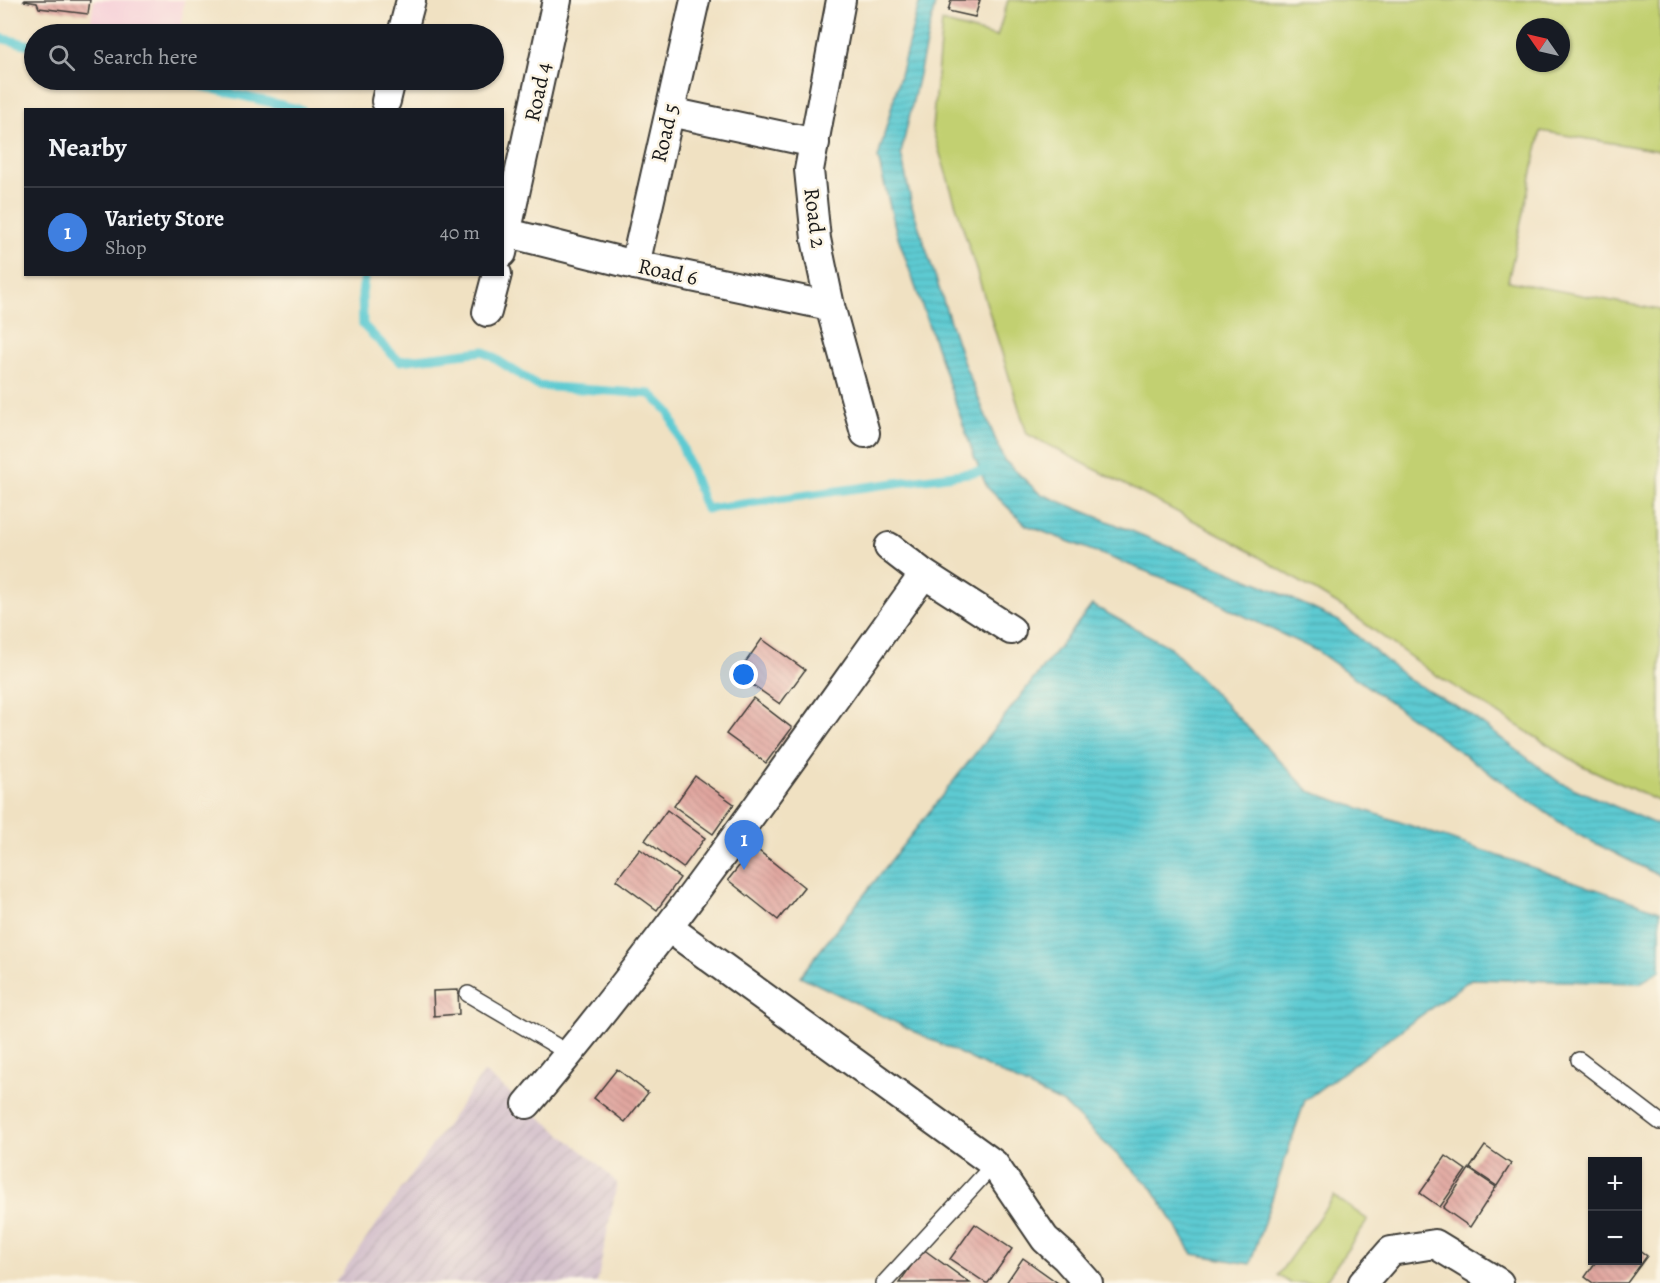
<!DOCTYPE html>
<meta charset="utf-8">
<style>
:root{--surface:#171b24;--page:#242831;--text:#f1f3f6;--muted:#9ea1a6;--line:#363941;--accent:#d690ce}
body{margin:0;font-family:Alegreya,serif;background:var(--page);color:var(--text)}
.controls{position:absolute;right:18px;bottom:18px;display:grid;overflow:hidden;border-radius:0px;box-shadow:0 2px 4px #0004}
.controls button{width:54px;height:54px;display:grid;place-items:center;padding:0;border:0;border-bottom:2px solid var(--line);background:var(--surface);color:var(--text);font:30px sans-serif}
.compass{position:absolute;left:1516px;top:18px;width:54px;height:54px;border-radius:50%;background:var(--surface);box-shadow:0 2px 4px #0004;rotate:304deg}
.you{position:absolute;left:744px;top:675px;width:21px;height:21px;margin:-15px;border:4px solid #fff;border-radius:50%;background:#1a73e8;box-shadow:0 0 0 9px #1a73e833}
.badge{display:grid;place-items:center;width:39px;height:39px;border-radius:50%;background:var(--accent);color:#fff;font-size:20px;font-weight:700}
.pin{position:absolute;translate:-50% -50px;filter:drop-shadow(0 2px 3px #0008)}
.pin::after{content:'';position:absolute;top:32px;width:21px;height:18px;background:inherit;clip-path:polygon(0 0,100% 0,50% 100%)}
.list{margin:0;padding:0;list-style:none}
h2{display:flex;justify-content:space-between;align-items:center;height:78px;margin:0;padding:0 24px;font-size:26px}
h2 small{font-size:20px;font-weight:400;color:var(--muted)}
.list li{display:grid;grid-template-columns:39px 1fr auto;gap:18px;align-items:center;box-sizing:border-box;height:90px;padding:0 24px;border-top:2px solid var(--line)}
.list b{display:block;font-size:22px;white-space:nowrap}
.list p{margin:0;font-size:20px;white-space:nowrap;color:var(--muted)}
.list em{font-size:20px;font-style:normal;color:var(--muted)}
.icon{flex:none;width:33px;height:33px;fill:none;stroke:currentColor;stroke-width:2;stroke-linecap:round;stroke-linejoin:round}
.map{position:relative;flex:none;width:1660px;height:1283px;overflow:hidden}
.search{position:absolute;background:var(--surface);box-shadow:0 2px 4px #0004;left:24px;top:24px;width:480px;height:66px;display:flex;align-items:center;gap:15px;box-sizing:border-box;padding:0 21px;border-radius:33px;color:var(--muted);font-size:22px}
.panel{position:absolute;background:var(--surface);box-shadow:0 2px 4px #0004;left:24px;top:108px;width:480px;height:168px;border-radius:0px}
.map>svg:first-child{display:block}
.built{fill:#f6cfd8}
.industrial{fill:url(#industrial-furrows)}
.grass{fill:#c2d071;stroke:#6f7646;stroke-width:1.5;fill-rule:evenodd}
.water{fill:url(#water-rules);stroke:#3c7377;stroke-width:1.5}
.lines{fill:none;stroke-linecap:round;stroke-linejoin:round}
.stream{stroke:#5dcad2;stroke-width:9}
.building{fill:url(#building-back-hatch)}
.service-casing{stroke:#3c3a35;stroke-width:18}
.minor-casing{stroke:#3c3a35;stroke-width:32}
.service{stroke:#fff;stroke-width:15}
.minor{stroke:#fff;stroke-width:28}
.labels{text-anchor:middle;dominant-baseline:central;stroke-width:5;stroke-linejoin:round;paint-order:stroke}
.street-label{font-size:22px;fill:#1c1c1c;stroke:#fcf5e5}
</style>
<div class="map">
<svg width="1660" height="1283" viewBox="0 0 1660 1283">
<defs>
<pattern id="industrial-furrows" width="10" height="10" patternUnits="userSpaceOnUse" patternTransform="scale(1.5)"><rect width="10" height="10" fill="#d1bdca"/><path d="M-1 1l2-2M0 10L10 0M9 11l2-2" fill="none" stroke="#b3a2ad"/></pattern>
<pattern id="water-rules" width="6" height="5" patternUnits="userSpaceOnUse" patternTransform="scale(1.5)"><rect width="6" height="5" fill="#5dcad2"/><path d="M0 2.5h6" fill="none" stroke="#50adb4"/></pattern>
<pattern id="building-back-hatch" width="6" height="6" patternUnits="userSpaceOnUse" patternTransform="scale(1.5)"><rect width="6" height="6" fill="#e0a59e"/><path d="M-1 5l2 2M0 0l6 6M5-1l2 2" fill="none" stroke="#c08d88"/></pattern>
</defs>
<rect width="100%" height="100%" fill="#fcf5e5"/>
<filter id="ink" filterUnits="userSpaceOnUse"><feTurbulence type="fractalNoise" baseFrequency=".0167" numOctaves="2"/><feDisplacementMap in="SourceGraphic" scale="12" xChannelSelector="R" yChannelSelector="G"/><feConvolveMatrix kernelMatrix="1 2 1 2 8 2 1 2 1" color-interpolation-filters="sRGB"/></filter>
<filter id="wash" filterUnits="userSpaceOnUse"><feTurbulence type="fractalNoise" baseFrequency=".008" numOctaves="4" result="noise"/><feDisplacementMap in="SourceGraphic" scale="24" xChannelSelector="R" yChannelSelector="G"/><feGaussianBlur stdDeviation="1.35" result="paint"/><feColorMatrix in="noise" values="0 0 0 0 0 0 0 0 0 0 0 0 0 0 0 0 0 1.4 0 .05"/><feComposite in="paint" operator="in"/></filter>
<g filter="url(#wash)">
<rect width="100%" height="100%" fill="#f0e1c2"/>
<!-- built -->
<path class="built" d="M94,0h90l-4,34h-91z"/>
<!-- industrial -->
<path class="industrial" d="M484,1072l113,91 20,20 -20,100h-262z"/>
<!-- grass -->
<g class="grass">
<path d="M1008,0h652v151l-119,-20 -33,150 152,29v492l-81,-38 -148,-92 -89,-65 -111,-67 -204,-106 -95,-306 10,-106 55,15zM1525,27h36v36h-36z"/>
<path d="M1334,1196l34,24 -44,63h-34l-12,-8z"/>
</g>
<!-- water -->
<g class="water">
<path d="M920,0h16l-35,153 11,53 51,155 41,99 35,33 219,90 81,38 70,59 56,31 94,71 101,44v50l-85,-43 -258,-182 -83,-40 -37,-20 -171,-66 -39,-38 -13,-31 -78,-225 -18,-73z"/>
<path d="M1092,605l78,42 139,144 351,120v60l-20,12 -169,-4 -166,121 -55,164 -57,-10 -40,-65 -89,-85 -264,-128z"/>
</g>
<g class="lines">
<!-- stream -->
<g class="stream">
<path d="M0,38l34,8"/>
<path d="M176,80l126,30"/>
<path d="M365,274l-3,19 1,32 36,36 84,-10 55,35 113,8 18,18 37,97 284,-39"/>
</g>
</g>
<g id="blocks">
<!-- building -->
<g class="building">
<path d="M25,0h65l-2,14 -49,-6 -2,-5 -13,-2z"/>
<path d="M951,0h29l-5,17 -27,-6z"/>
<path d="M762,639l43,31 -25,34 -43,-30z"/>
<path d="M753,698l39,30 -26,35 -40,-29z"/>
<path d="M695,776l39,28 -21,30 -39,-28z"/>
<path d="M667,810l38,28 -22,30 -38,-28z"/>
<path d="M754,847l50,40 -26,33 -50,-40z"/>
<path d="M640,849l40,29 -23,32 -41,-30z"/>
<path d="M458,990l1,24 -25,2 -1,-25z"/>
<path d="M617,1069l31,24 -23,29 -31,-24z"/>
<path d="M1485,1146l26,18 -14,22 -27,-18z"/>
<path d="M1446,1156l20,14 -26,37 -20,-14z"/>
<path d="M1469,1169l27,18 -26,40 -27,-19z"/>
<path d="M975,1224l37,25 -24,34h-2l-36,-24z"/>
<path d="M923,1249l47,34h-71z"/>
<path d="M1638,1249l9,7 -20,27h-34l-8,-6 12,-17h41z"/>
<path d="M1023,1258l35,25h-52z"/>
</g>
</g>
</g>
<g filter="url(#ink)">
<use href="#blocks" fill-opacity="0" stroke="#3c3a35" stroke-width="1.5"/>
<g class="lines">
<!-- service casing -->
<g class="service-casing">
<g id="service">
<path d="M468,994l102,60"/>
<path d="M1579,1060l81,62"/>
<path d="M884,1283l110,-119"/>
</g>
</g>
<!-- minor casing -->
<g class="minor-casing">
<g id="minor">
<path d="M841,0l-32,170 7,69 14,67 35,127"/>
<path d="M402,34l9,-34"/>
<path d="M386,101l5,-21"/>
<path d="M670,112l145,31"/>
<path d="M508,233l127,32 195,41"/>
<path d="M502,253l55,-253"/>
<path d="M635,265l60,-265"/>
<path d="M487,312l10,-38"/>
<path d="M889,547l35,27"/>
<path d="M669,928l325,236 51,75 20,18 23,26"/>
<path d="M527,1104c143,-168 268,-351 397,-530l87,56"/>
<path d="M1363,1283l28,-32 44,-7 64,39"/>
</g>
</g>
<!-- service -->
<use href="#service" class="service"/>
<!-- minor -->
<use href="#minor" class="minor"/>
</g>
</g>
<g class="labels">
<!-- street labels -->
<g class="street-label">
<text transform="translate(538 92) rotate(-78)">Road 4</text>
<text transform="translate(665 133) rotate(-77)">Road 5</text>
<text transform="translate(815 218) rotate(83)">Road 2</text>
<text transform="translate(668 272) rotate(12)">Road 6</text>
</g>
</g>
</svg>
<div class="controls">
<button>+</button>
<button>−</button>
</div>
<svg class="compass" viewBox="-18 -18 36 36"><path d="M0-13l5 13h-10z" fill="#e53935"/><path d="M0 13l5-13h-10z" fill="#9ea1a6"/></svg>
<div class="you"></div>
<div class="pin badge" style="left:744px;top:870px;background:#3f7fe0">1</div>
<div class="search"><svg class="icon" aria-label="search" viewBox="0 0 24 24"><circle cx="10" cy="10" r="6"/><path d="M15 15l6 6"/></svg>Search here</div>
<section class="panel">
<h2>Nearby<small></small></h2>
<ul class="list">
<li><span class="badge" style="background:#3f7fe0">1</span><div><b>Variety Store</b><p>Shop</p></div><em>40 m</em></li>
</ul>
</section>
</div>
